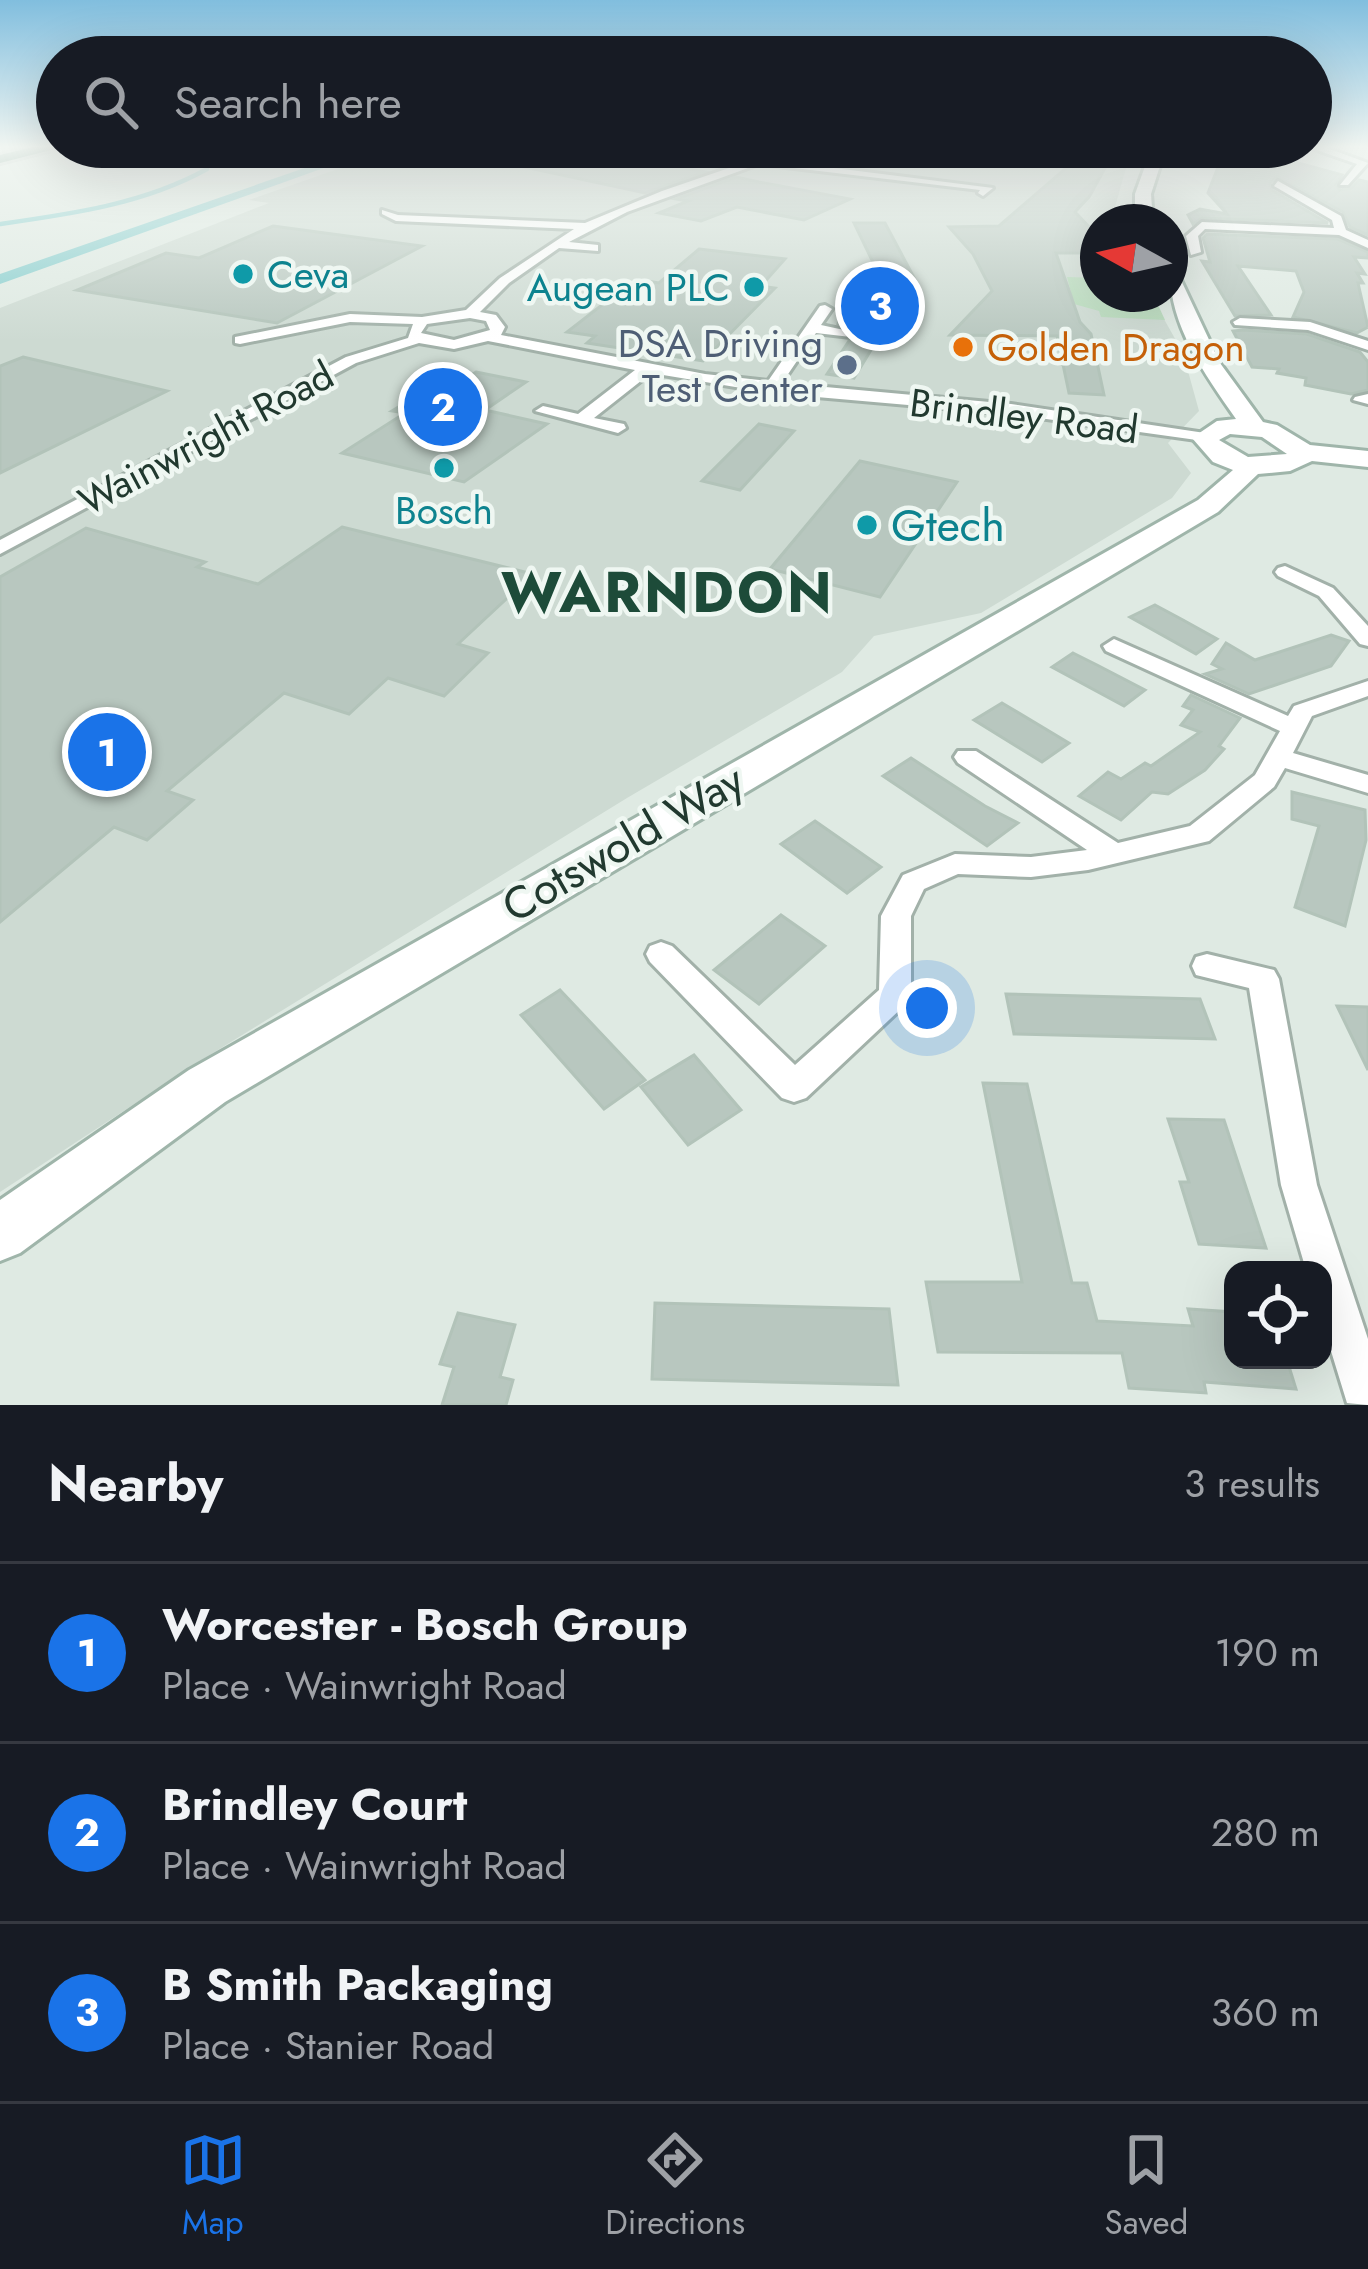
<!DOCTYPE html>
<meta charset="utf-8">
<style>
:root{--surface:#171b24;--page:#20242c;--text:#f1f3f6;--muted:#9ea1a6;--line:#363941;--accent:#1a73e8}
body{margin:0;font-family:Jost,sans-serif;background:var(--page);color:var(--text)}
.controls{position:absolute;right:36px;bottom:36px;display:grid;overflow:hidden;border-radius:24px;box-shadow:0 12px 48px #0002}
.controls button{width:108px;height:108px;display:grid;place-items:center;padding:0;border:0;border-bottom:3px solid var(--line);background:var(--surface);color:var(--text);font:60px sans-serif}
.compass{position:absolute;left:1080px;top:204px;width:108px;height:108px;border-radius:50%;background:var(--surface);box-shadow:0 12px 48px #0002;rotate:278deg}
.you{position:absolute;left:927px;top:1008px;width:42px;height:42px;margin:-30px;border:9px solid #fff;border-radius:50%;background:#1a73e8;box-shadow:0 0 0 18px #1a73e833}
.badge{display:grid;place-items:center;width:78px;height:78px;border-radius:50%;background:var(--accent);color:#fff;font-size:39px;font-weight:700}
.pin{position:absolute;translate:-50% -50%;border:6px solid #fff;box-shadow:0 3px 12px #0006}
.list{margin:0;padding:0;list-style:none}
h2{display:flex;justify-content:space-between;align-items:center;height:156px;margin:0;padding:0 48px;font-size:51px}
h2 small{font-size:39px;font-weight:400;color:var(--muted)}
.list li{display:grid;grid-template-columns:78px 1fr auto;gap:36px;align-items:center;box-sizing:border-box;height:180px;padding:0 48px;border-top:3px solid var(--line)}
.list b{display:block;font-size:45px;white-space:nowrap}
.list p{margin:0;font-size:39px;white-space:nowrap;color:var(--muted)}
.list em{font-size:39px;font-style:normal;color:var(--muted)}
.icon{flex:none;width:66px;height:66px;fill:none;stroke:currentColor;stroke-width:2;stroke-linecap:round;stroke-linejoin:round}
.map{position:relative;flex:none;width:1368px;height:1405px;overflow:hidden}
.search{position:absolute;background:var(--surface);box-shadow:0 12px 48px #0002;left:36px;right:36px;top:36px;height:132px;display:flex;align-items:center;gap:30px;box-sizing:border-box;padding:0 42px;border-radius:66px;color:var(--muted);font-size:45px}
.sheet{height:696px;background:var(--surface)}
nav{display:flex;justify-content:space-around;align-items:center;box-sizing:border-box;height:168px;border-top:3px solid var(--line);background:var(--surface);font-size:33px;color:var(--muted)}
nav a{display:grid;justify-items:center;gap:6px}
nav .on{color:var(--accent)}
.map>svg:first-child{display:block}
.built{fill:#cddad2}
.green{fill:#b8dbbc}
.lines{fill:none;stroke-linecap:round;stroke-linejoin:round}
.stream{stroke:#88cece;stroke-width:4.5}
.canal{fill:#88cece;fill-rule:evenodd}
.building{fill:#b8c7bf;stroke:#b2c3b9;stroke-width:3}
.street-casing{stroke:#a2b1a9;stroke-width:6}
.secondary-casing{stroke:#9fb5aa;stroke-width:6}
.highway-casing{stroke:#bcc4c1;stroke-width:6}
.street{fill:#fff;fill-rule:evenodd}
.secondary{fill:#fff;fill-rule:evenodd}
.highway{fill:#2d6551;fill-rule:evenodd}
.culture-dot{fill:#0f9aa8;stroke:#eff7f2;stroke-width:4.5}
.food-dot{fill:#e8710a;stroke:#eff7f2;stroke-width:4.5}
.service-dot{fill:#5c6f8a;stroke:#eff7f2;stroke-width:4.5}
.labels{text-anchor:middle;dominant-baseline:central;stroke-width:9;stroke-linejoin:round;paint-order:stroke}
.far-culture-label{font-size:39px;fill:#0d838f;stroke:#eff7f2;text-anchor:start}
.far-service-label{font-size:39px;fill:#4e5e75;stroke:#eff7f2;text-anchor:end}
.far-food-label{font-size:39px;fill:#c56008;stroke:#eff7f2;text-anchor:start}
.far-street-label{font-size:39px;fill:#21392f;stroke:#eff7f2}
.culture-label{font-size:45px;fill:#0d838f;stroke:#eff7f2;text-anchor:start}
.street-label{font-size:45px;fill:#21392f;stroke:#eff7f2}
.district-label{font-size:57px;font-weight:bold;letter-spacing:3px;fill:#1d4b39;stroke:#eff7f2}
</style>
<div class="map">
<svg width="1368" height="1405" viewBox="0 0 1368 1405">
<rect width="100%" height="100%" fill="#dfeae3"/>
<!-- built -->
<path class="built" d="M401,147h731l-17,60 4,15h-21v72h52l33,59 16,58 -31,32 23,30 -19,25 -191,115 -107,23 -32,36 -215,126 -427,263 -200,131v-884l269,-105 -20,-3z"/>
<!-- green -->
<path class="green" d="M1067,277l31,1v16h55l12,26 -64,-3 -2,-6 -25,-7z"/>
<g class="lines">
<!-- stream -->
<path class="stream" d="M0,224c71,-10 144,-20 207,-55l-9,-13 11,-9"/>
<!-- canal -->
<path class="canal" d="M365,147h17l-382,137v-10z"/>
</g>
<!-- building -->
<g class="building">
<path d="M484,147h232v2l-43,17 32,6 -60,21 -162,-35z"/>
<path d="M1080,156l30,3 -21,38 -14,15 23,24v17h-42l24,69 11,12 13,61 -35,-2 -12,-57 -107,-1 42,-44 -19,-37 -24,-27 50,-1z"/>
<path d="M1276,157l66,18 -6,10 4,5 11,-2 8,-8 9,2v53l-18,-8 -7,-15 -66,-35 -7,6 2,7 56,33 -126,-5 -9,6 -5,-9 12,-6 27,5 -19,-21 10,-26z"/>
<path d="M736,177l23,5 91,17 -46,21 -67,-13 -36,14 -42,-8 29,-12 -12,-2z"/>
<path d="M854,223h31l34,64 -9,45 -27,-2 -29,48 -27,-4 22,-33 13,-7 -4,-6 -20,-4 13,-41h32z"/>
<path d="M273,226l149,20 -145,77 -200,-33 89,-37 33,5z"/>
<path d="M1207,234l131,5 30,13v6l-14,-1 11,17 -8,-1 6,10h-5l10,44 -11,6 -64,-16 11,-25 -8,-21 -58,-5 33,49 -36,1 -33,-55 8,1 -7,-24z"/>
<path d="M699,249l86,10 -24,27 14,2 -72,73 -116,-18 8,-7 -28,-4 53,-41 14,1 14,-11 11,2z"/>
<path d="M1243,330l64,4 53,18 8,10v28l-17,4 -46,-9 1,-7 -29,-5 2,-4 -27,-2 -19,-36z"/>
<path d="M23,357l144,34 -167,82v-107z"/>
<path d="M476,372l50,10 -41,28 62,14 -83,58 -122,-29 63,-40 -13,-2 28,-17 15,3z"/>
<path d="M759,424l35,7 -54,59 -38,-9z"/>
<path d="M860,461l97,21 -77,115 -110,-28z"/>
<path d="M342,527l191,47 -75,70 30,9 -44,43 -56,-18 -39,36 -65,-21 -117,98 26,9 -46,40 -33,-13 -114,95v-345l86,-49 119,34 -8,5 61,17z"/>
<path d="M1155,605l28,15 34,19 -21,15 -66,-37z"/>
<path d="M1331,635l18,6 -18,25 -82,28 -44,-20 17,-5 -10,-5 14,-21 29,17z"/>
<path d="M1073,653l24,12 48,25 -21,16 -72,-39z"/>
<path d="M1191,695l49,23 -21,28 5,3 -19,21 -37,24 -16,-2 -31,28 -42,-24 29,-24 13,7 24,-16 6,3 49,-34 -19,-7 12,-15 -10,-4z"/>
<path d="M1002,703l67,40 -27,19 -68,-42z"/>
<path d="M911,758l74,48 33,17 -31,23 -104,-70z"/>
<path d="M1292,792l73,18 1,30 -21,86 -50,-19 24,-81 -27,-7z"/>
<path d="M815,821l66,46 -34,26 -66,-49z"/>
<path d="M781,915l44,31 -66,58 -45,-34z"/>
<path d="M560,990l85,90 -41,29 -83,-94z"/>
<path d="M1006,994l194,5 15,40 -201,-5z"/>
<path d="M1337,1006l31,1v63z"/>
<path d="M694,1055l47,55 -53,35 -47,-58z"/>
<path d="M983,1083l44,1 45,199h15l10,38 96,5 -5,-17 45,3v48h54l9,29 -92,-7 2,11 -77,-5 -7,-35 -184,-1 -12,-70h96z"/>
<path d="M1168,1119l56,1 42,128 -67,-4 -19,-62h9z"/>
<path d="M655,1303l234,6 9,76 -246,-6z"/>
<path d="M458,1313l57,12 -15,52 13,3 -7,25h-64l12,-38 -14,-3z"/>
</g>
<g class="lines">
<!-- street casing -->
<g class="street-casing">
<g id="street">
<path d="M1311,145h8l49,18 -20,22h-8l17,-21 -49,-17z"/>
<path d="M790,147h14l-33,13 222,28 -10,8 -5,-3 2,-3 -221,-26 -132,48 -58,30 29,3v6l-39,-3 -50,35 -29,29 16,3 9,12 -4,8 204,39 63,7 52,-75 5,-1 7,4 -11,16 37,8 -7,4 -35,-4 -34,50 229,21 194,29 9,5 -3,4 -200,-28 -240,-21 -120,-20 -57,45 30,6 2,4 -8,5 -83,-22 8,-5 35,8 57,-44 -147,-29 -34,8 -35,-6 -63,20 -356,191v-14l346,-183 62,-19 5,-14 -63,-2 -110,22 -5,-1v-6l115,-23 72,3 44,-7 34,-32 74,-49 -178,-8 -14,-7v-4l16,5 187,8 77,-32zM470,318l16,3 4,9 -36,10 -33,-7 6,-9z"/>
<path d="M1278,181l63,35 5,14 22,10v8l-29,-13 -134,-6 -7,7 3,16 -10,3 -5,-19 16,-14 132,6 -2,-8 -58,-34z"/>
<path d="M1240,318l70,4 58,19v9l-60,-20 -73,-5 -2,-3z"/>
<path d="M1368,394v10l-15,-4 2,-3z"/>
<path d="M1285,566l48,22 35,38v20l-8,-2 -41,-48 -41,-20 -3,-4 3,-4z"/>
<path d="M1114,639l174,77 6,-10 74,-25v15l-56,20 -19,37 75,22v18l-83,-25 -11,19 -65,54 -121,29 -57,7 -73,-3 -34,15 -13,27v79l-5,9 -100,94 -12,4 -12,-4 -132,-136 -4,-8 4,-8 11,-4 11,4 123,119 84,-75 2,-74 22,-41 52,-21 76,3 56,-7 -129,-87 -4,-6 4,-6h18l142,92 72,-17 65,-51 25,-44 -174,-80 -3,-5z"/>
<path d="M1207,954l67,16 5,9 38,206 51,154v66l-21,-2 -24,-78v-55h-17l-25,-85 -32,-197 -53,-13 -4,-9 4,-9z"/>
</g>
</g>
<!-- secondary casing -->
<g class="secondary-casing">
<g id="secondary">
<path d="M1152,147h14l-15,47 2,28h-18v-28z"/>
<path d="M1170,272l10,6 40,85 43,59 14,3 33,20 58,6v16l-56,-6 -22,10 -32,3 -40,38 -993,590 -205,151 -20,8v-61l189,-130 1009,-570 35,-30 -20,-8 -21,-24 25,-17 19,-2c-32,-46 -66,-93 -66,-147zM1230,434l32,3 25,17 -39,3 -29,-17z"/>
</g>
</g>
<!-- highway casing -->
<g class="highway-casing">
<path id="highway" d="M41,145l22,2 -63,16v-8z"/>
</g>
<!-- street -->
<use href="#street" class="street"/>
<!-- secondary -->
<use href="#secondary" class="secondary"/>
<!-- highway -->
<use href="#highway" class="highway"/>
</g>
<!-- sky -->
<linearGradient id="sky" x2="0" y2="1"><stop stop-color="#81bede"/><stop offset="0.43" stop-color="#f1f6f2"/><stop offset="1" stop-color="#f1f6f2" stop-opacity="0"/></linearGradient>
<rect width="1368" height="341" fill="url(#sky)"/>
<!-- markers -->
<g class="culture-dot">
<circle cx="243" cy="274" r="12"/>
<circle cx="754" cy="287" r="12"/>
<circle cx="444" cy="468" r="12"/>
<circle cx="867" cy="525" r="12"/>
</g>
<circle class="food-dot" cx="963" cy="347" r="12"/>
<circle class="service-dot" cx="847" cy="365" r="12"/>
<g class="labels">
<!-- far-culture labels -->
<g class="far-culture-label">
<text x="267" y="274">Ceva</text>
<text x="730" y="287" text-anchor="end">Augean PLC</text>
<text x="444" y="510" text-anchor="middle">Bosch</text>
</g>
<!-- far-service labels -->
<g class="far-service-label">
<text x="823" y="343">DSA Driving<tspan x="823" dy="45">Test Center</tspan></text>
</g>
<!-- far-food labels -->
<g class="far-food-label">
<text x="987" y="347">Golden Dragon</text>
</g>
<!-- far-street labels -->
<g class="far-street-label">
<text transform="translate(1024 416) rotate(7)">Brindley Road</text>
<text transform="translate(206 438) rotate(-28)">Wainwright Road</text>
</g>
<!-- culture labels -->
<g class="culture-label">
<text x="891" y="525">Gtech</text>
</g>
<!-- street labels -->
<g class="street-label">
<text transform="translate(623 843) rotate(-30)">Cotswold Way</text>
</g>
<!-- district labels -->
<g class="district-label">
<text x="668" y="592">WARNDON</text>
</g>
</g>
</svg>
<div class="controls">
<button><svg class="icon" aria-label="locate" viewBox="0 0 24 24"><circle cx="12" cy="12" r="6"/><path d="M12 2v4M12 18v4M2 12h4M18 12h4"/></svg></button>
</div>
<svg class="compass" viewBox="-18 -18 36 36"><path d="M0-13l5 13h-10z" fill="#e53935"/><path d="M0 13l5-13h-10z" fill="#9ea1a6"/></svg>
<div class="you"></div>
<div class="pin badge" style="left:107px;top:752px">1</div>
<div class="pin badge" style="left:443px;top:407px">2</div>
<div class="pin badge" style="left:880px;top:306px">3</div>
<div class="search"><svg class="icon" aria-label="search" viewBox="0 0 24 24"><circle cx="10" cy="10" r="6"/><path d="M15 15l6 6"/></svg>Search here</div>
</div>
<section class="sheet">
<h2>Nearby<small>3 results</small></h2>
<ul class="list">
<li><span class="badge">1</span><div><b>Worcester - Bosch Group</b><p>Place · Wainwright Road</p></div><em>190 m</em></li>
<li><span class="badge">2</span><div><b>Brindley Court</b><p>Place · Wainwright Road</p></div><em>280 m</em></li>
<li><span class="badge">3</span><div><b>B Smith Packaging</b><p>Place · Stanier Road</p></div><em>360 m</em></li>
</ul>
</section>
<nav>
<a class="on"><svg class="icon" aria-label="map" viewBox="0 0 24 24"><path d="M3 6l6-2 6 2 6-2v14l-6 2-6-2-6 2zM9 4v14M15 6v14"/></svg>Map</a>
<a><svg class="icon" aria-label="directions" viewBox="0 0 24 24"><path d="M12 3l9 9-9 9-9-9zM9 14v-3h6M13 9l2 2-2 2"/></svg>Directions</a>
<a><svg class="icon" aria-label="saved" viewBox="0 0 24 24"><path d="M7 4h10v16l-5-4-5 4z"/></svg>Saved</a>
</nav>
